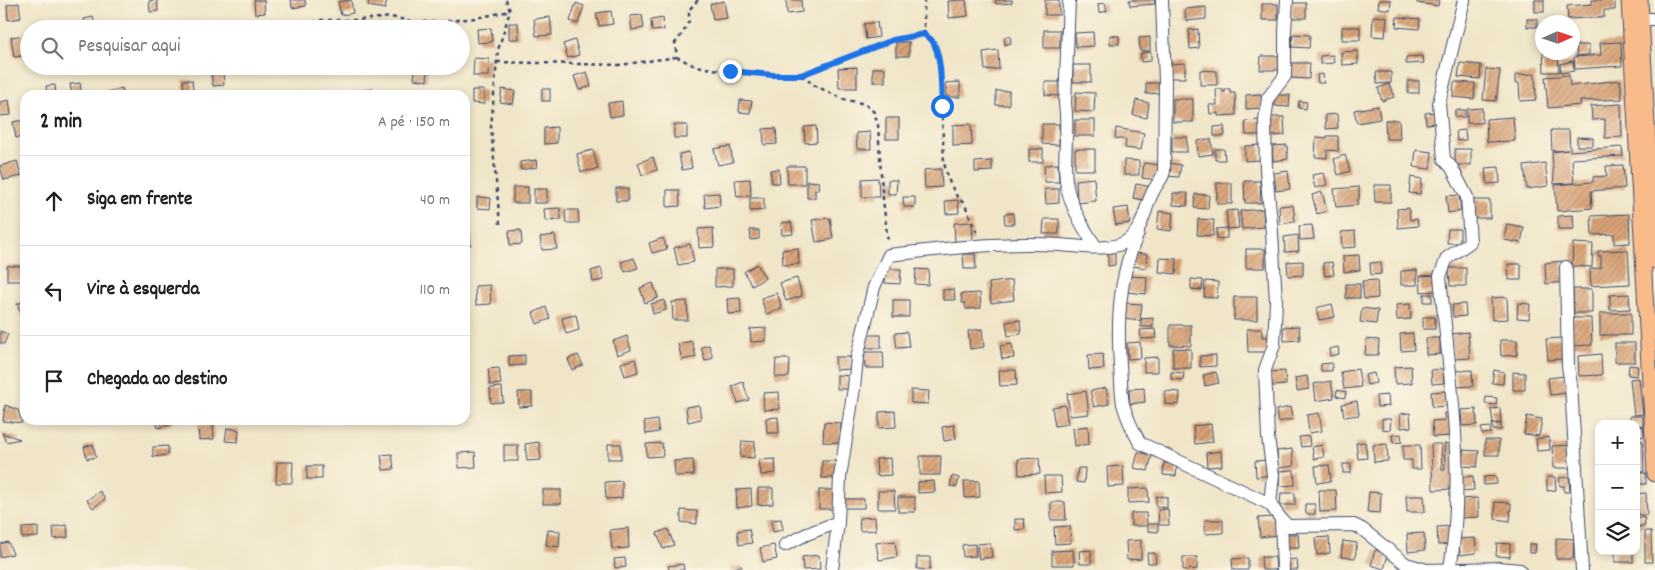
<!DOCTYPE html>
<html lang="pt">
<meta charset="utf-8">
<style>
:root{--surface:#fff;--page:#f6f6f6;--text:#202124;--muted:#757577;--line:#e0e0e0}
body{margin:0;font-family:Dekko,sans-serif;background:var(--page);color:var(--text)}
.controls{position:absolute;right:15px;bottom:15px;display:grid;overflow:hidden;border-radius:10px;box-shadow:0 2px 8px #0003}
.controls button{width:45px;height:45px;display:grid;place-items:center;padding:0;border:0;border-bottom:1px solid var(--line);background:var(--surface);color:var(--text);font:25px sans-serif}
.compass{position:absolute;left:1535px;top:15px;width:45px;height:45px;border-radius:50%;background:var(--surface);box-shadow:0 2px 8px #0003;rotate:87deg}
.stop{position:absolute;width:15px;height:15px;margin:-11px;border:4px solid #1a73e8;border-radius:50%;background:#fff}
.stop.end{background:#1a73e8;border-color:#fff;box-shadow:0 1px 5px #0008}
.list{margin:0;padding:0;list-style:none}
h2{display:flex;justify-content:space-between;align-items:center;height:65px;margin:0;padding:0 20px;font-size:21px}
h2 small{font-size:16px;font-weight:400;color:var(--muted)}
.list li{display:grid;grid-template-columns:32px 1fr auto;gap:15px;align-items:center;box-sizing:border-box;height:90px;padding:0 20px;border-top:1px solid var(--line)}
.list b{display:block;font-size:19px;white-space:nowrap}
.list em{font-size:16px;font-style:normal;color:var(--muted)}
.icon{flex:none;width:28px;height:28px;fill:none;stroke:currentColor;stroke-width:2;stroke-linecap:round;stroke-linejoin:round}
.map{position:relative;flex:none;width:1655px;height:570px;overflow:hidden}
.search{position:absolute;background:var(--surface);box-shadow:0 2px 8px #0003;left:20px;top:20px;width:450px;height:55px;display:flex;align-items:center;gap:12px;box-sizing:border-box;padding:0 18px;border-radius:28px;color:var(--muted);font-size:19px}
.panel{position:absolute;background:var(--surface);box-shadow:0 2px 8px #0003;left:20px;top:90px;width:450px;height:335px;border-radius:15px}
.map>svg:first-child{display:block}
.building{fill:url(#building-hatch)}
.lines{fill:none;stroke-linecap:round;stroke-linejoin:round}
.minor-casing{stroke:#3b4a6e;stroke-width:14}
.major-casing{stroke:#3b4a6e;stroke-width:17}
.path{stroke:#3b4a6e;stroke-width:2.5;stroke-dasharray:4 4;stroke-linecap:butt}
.minor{stroke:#fff;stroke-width:12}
.major{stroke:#fabb8b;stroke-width:15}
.route{stroke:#1a73e8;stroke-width:6}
</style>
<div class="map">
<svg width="1655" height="570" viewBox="0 0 1655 570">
<defs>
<pattern id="building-hatch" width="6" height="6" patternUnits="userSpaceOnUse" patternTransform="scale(1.25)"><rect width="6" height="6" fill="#daa376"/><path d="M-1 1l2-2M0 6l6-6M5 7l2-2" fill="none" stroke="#b08564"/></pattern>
</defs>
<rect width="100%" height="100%" fill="#fcf5e5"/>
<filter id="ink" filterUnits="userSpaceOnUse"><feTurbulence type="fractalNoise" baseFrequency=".02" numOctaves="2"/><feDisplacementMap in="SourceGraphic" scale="10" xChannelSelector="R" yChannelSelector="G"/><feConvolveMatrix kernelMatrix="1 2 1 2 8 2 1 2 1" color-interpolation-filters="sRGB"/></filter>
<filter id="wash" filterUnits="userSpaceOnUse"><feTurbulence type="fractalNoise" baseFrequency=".0096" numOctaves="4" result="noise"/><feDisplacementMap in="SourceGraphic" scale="20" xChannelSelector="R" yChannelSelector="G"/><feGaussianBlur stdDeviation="1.12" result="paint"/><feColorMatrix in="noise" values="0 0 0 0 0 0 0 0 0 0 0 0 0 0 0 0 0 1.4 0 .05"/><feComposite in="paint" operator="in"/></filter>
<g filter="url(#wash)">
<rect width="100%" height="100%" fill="#f0e5c7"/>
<g id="blocks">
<!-- building -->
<g class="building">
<path d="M154,0h3l1,11 -8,1 -1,-11z"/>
<path d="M254,0h10l1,13 -10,1z"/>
<path d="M291,0h14l1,6 -14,2z"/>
<path d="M351,0l2,13 -12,2 -3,-13z"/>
<path d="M369,0h18l-2,9 -17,-3z"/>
<path d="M786,0h15l1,12 -15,2z"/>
<path d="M961,0h5l2,16 -19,2 -1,-17z"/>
<path d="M995,0h17v3l-16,1z"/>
<rect x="1045" y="0" width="14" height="15"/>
<path d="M1129,0h25l1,4 -25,2z"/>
<path d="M1379,0h12l-1,10 -12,-2z"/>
<path d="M1417,0h22l-1,6 -21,-3z"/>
<rect x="1535" y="0" width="9" height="12"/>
<path d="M1592,0h23v10h-11v7l-36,2 -1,-13 25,-2z"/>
<path d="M724,1l3,17 -14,2 -3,-16z"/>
<path d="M19,3l2,15 -13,2 -1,-15z"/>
<path d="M576,3l8,3 -6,18 -8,-3z"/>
<path d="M1105,3l2,8 -8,2 -1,-9z"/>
<rect x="1292" y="3" width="14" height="15"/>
<rect x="1262" y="4" width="16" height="16"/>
<path d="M1206,7v12l-20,2 -1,-12z"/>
<path d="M611,11l2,13 -14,2 -3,-13z"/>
<path d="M642,15l2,13 -12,2 -2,-14z"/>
<path d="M1373,16l14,1 -2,20 -13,-1z"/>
<path d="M93,17l3,12h-10l-2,-10z"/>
<path d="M550,17l2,18 -16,1 -2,-17z"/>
<path d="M1397,17l23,2 -1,10 -23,-2z"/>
<path d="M663,18l1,12 -12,1 -1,-11z"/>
<rect x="1527" y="19" width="10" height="8"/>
<path d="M47,22v7h-13v-6z"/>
<path d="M877,22l2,15 -13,2 -2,-15z"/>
<path d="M252,23v6h-14v-5z"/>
<path d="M509,23h9l1,16h-10z"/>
<path d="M185,25l1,4h-18v-1z"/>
<rect x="1342" y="27" width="18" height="13"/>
<path d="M491,28l1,14 -14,1 -1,-14z"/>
<path d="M1198,29l1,19 -9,1 -1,-19z"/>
<rect x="1044" y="30" width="16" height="18"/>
<path d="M1093,32l1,14 -18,1 -1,-14z"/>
<path d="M1293,34l17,1 -1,13 -17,-1z"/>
<path d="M25,35l3,20 -14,2 -3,-20z"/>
<path d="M1110,35l9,1v8h-9z"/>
<path d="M1010,36l1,7 -6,2 -1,-8z"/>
<path d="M1150,37v14h-10l-1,-13z"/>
<path d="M575,40l4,15 -11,3 -5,-14z"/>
<rect x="896" y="42" width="13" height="14"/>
<path d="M1621,42l1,24 -47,3 -1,-12 27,-2 -1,-12z"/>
<path d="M1576,45h13v10l-12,1z"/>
<path d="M998,50l1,19 -14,1 -2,-18z"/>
<path d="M1358,51v13l-16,1 -1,-13z"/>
<path d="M1151,52v9l-10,1v-9z"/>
<path d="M1543,52h15l1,20h-15z"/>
<path d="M1333,55l1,8 -14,1v-8z"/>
<path d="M1261,56h20l-1,14h-20z"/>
<path d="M1423,56l1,7 -18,1v-7z"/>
<path d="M474,58l15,1 -1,17h-15z"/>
<path d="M1573,61l1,10 -13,2 -1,-9z"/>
<path d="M1185,63v15h-15v-14z"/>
<path d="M1292,63h18l-1,16 -18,-1z"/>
<path d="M1460,63l21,2 -1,14 -22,-2z"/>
<rect x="1073" y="65" width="18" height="17"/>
<path d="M89,66h17v2l-17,1z"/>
<path d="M259,66h14v6l-13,1z"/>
<path d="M415,67l13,1 -1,13 -13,-2z"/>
<path d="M857,67v21h-18l-1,-20z"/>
<rect x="873" y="68" width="12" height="14"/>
<path d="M1486,69l14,1 -4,31 -13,-1z"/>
<path d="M1200,70l17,1v14h-17z"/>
<path d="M223,72l1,13 -11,1 -2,-13z"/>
<path d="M587,72l4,14 -12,4 -5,-14z"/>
<path d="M1376,72h15v11l-14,1z"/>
<path d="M1323,74l1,9h-6l-1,-8z"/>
<path d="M1535,74l1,26 -16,1 -1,-18h-4v-8z"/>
<path d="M1569,75l1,11 50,-6 2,19 -42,2 1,4 -33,3 -3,-31z"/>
<path d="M183,80h9l1,10 -9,1z"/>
<rect x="1408" y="81" width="11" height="12"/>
<path d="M960,82v15h-14l-1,-14z"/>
<path d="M1045,82h15v14l-15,-1z"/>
<path d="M1454,82l21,1 -1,16 -21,-2z"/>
<path d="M80,83l2,12h-10l-2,-11z"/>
<path d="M1146,83h13l1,10 -14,1z"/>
<path d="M1389,84l5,13 -12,4 -4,-13z"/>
<path d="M55,85l1,10h-9l-1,-9z"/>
<path d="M122,88l2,7h-17v-3z"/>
<path d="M373,89v6h-15v-4z"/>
<path d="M502,89l13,2 -2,13 -13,-2z"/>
<rect x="542" y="89" width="8" height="12"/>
<path d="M1216,89h6l1,3h2v-3h5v4h5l1,22 -18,1v-3l-8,1 -1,-9h8z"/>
<path d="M472,90h12v14l-12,-1z"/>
<rect x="996" y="91" width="13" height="14"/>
<path d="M1076,92l19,1 -1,19 -19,-1z"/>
<path d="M1261,94l1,14 -16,1v-14z"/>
<path d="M1275,95h15l-1,12 -14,-1z"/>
<rect x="1173" y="99" width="20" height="23"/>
<path d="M9,100l2,15 -11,1v-14z"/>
<path d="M740,100l12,1 -2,12 -11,-1z"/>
<path d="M1136,100l13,3 -2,15 -14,-3z"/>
<path d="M622,101l1,14 -13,2 -2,-14z"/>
<path d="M1299,101l8,1 -1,7 -8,-1z"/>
<path d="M1621,104l1,33 -17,1v-19l-13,1 -1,-14z"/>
<path d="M1378,106l2,13 -23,4 -3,-13z"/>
<path d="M1482,108v15h-15v-14z"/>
<rect x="1455" y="110" width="10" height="7"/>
<path d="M1436,112v11l-10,1 -1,-11z"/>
<path d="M1337,114l1,14 -12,1 -1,-14z"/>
<path d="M1270,117h14l1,18 -14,1z"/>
<path d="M1513,117l2,24 -28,1 -1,-23z"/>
<rect x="886" y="118" width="13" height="21"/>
<path d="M24,120l1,16 -9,2 -3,-16z"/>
<rect x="1075" y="120" width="20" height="16"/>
<path d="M1261,120v15h-15l-1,-14z"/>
<path d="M1385,120h14l1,19h-14z"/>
<path d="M971,124l1,21 -19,1v-21z"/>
<path d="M1042,124h17v21l-17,-1z"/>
<rect x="674" y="125" width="13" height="13"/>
<path d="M816,126l1,16 -12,1 -1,-16z"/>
<path d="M1224,126l1,10h-11v-9z"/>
<path d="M557,127v16l-13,1v-16z"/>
<path d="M776,128l1,16 -13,1 -1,-16z"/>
<path d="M1116,128l28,5 -3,17 -16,-2 1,-8 -11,-2z"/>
<path d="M1465,130l1,10 -9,1 -1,-10z"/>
<path d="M1551,130h18l1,21 52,-4 1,9 -51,3 2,24 -20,1 -2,-32 16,-2 -16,1z"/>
<path d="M870,132l1,17h-14l-1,-16z"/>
<path d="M1327,136h11v15l-11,-1v8l-12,-1 1,-20 11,1z"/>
<rect x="1172" y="137" width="15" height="15"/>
<path d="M1577,137l16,1v8h-16z"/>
<path d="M1211,139l2,15 -15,2 -1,-15z"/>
<path d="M1260,145l1,15 -16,1v-15z"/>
<path d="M1287,145l1,14 -15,2 -1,-15z"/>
<path d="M730,146l3,16 -15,3 -4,-16z"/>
<rect x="1029" y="149" width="14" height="13"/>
<rect x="1075" y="149" width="20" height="21"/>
<path d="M1215,149h9l1,11h-10z"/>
<rect x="1455" y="149" width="16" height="16"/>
<path d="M593,150l5,19 -17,3 -4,-18z"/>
<path d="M1416,150l16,2 -2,17 -16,-2z"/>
<path d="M689,152l3,16 -10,2 -3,-16z"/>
<path d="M1345,155l5,16 -12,4 -4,-16z"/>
<path d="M653,157l4,13 -15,5 -4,-12z"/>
<path d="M536,160l1,7 -16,3 -1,-8z"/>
<path d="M1124,160l15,1v14h-15z"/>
<path d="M17,161l4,15 -17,4 -4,-14z"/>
<path d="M992,161v10l-17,1v-10z"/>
<path d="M1144,163l15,2 -1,15 -16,-2z"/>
<path d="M1169,163l12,2 -2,12 -12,-1z"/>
<path d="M1545,163l3,23 -21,3 -3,-23z"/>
<path d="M1058,164l1,18h-14l-1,-17z"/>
<path d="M1623,165l2,23 -34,3 1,17 -35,3 -2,-26 38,-3v-5l14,-1 -1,-10z"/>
<path d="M787,166h18v18h-17z"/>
<path d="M1499,167l1,16 -13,1 -2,-16z"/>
<path d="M779,169l1,14h-8l-2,-13z"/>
<path d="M941,169l1,18 -17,1 -1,-18z"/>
<path d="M1288,171l2,18 -14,2 -2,-18z"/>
<path d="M1324,173l3,12 -12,3 -3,-13z"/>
<path d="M1411,177l11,2 -2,15 -11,-1z"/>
<path d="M878,178l1,19h-17v-18z"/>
<path d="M1094,178l2,23 -19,2 -1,-23z"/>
<path d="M750,179l1,16 -14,2 -2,-17z"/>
<path d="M888,180h9l-1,14h-8z"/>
<path d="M807,181l12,1 -1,8h-3v8h-8z"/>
<path d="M1244,181h16l1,22h-16z"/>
<rect x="1217" y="183" width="15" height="21"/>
<path d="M1136,184l16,3 -3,14 -16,-3z"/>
<path d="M1374,185h17v17h-16z"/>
<rect x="513" y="187" width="15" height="16"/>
<path d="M1359,187v13h-2l1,5 -22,2 -2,-18z"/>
<rect x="616" y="188" width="12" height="13"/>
<rect x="534" y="189" width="13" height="14"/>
<path d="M1045,189h14v14l-13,1z"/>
<path d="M667,190h12l1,16 -13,1z"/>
<path d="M1322,192l5,19 -10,3 -5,-19z"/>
<path d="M468,193l1,15h-4v-14z"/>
<path d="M719,193l1,13 -15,2 -1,-14z"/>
<path d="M1173,193h15l-1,13 -14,-1z"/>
<path d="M1195,194l14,1 -1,14 -14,-1z"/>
<path d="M1459,195l2,16 -13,2 -2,-17z"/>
<path d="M477,197l14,1 -1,11 -13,-1z"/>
<path d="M903,197h12v10h-11z"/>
<path d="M750,198h14v12l-14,1z"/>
<path d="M958,200l1,13 -13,1 -1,-13z"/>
<rect x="1473" y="200" width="17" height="18"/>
<path d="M1293,205l2,17 -15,2 -1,-18z"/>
<path d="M1128,207l2,16 -14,2 -3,-16z"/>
<path d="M560,208l1,12 -16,1 -1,-12z"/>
<path d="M1409,208l1,12 7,-1 1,7 -20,2 -1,-19z"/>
<path d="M1263,209l1,18 -22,2 -2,-18z"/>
<path d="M565,210h13l1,13h-13z"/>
<path d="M1237,210l2,18 -11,1 -2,-18z"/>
<path d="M1159,211l14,2 -2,18 -14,-2z"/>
<path d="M1013,213l1,11h-9l-1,-10z"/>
<path d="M1629,214l1,29 -16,1v-10l-22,1 -1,-19z"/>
<path d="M1573,215l1,14h-16v-13z"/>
<path d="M830,218l3,21 -17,3 -4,-22z"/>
<path d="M1044,219h15v15h-16z"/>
<path d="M1198,219l16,1 -1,16 -16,-1z"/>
<path d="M791,222l2,12 -11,1 -1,-12z"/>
<path d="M972,222l1,19 -18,1 -1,-19z"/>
<path d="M1507,224l17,3 -3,16 -17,-3z"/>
<path d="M1312,225l2,14 -14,1 -1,-14z"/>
<path d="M713,228l1,19 -15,1 -1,-19z"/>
<path d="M1227,228v10l-10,1 -1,-10z"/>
<path d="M1448,229h12v14h-13z"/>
<path d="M521,230l1,14 -12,1 -1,-14z"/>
<path d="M750,230h9v9l-8,1z"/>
<path d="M1355,231l1,16 -14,1 -1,-16z"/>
<path d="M470,232l1,13 -6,1v-13z"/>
<path d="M555,235l2,14 -15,1 -2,-13z"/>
<path d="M1298,235l1,16 -14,1 -1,-15z"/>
<path d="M663,238l4,11 -15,4 -3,-10z"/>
<path d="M1573,243l20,1 -1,23 -20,-1z"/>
<path d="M690,244l4,18 -16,3 -4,-17z"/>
<path d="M798,248l1,16 -16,1 -1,-15z"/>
<rect x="1246" y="249" width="19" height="19"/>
<path d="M1115,250v15l-7,1v-15z"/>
<path d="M1628,250l2,34 -39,2 -1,-17 11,-1v-12h-3v-5z"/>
<path d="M1134,253l13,1 -1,14 -13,-2z"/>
<path d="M963,254h12l1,15h-12z"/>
<path d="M1359,255l1,15 -16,2 -1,-16z"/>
<path d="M634,258l4,10 -13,4 -4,-10z"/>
<path d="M1160,258l17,1 -1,15 -17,-2z"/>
<path d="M1303,261v14l-15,1 -1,-14z"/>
<path d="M1562,261l2,21 -18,2 -1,-21z"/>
<path d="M1332,262l2,13 -9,1 -2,-13z"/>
<path d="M1381,262v12l-10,1 -1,-12z"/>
<path d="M757,264l8,14 -13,8 -8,-14z"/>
<path d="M1508,264h13v16h-12z"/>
<rect x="7" y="266" width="18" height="15"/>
<path d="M601,268l3,12 -11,2 -2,-11z"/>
<path d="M1449,268h17v18h-16z"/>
<path d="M715,269h18v17l-18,1z"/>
<path d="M886,269h15l-1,15 -15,-1z"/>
<path d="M916,269l13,1 -1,15 -13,-1z"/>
<path d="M1417,270v15h-16v-14z"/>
<path d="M1436,275l1,16 -16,1 -1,-16z"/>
<path d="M1128,276l19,1 -1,17 -19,-2z"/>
<path d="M797,278l5,18 -16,5 -6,-18z"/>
<path d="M1191,279l12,1 -1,10 -11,-1z"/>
<path d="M1012,280l2,20 -23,3 -2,-20z"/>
<path d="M1377,280l1,18 -14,1 -2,-18z"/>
<path d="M1205,281l13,1 -1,16 -13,-1z"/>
<path d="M653,283l5,15 -13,5 -5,-15z"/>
<rect x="1346" y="284" width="14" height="14"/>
<path d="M490,285l1,19 -15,1 -1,-19z"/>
<path d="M954,289l1,11h-12v-10z"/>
<path d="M1573,289h19v24h-18z"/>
<path d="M777,293l5,16 -16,5 -5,-16z"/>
<path d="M980,293l1,15 -15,1 -1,-6h-3l-1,-9z"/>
<rect x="1424" y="294" width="8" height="8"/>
<path d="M1629,294l1,15 -20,1v-15z"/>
<rect x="1234" y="297" width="23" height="23"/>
<path d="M1507,297l1,22 -16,1 -1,-22z"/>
<path d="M740,298l1,15 -13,1 -1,-15z"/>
<path d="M664,300l2,10 -13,4 -2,-10z"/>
<rect x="893" y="300" width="16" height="17"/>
<path d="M25,301v14l-3,1 -5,-12z"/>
<path d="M687,301l1,19h-15l-1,-18z"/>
<path d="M1125,303l17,1 -2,17 -16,-2z"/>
<path d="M1518,303l12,1 -1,15 -12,-1z"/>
<path d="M1332,304l3,13 -16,3 -3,-12z"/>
<path d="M1410,304l1,15 -14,1 -1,-15z"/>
<path d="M1465,304l1,12 -13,1 -1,-12z"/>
<path d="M546,307l4,12 -13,5 -4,-11z"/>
<path d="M1362,308l16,2 -2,14 -16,-2z"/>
<rect x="1600" y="313" width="31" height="22"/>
<path d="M576,315l3,15 -13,4 -4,-16z"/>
<rect x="1423" y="317" width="12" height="12"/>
<path d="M1153,318v9h-12v-8z"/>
<path d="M1572,318h19l1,27 -20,1z"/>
<path d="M1020,320l1,14 -13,2 -2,-14z"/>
<path d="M1170,325h21v21l-21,-1z"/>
<path d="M1299,326l1,14 -16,1 -1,-14z"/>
<path d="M766,328v13l-15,1 -1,-13z"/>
<path d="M982,329l2,18 -14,2 -2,-18z"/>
<path d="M1155,329l1,9 -15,1 -1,-9z"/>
<path d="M1247,329h15v8h6v15h-20z"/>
<path d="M0,331l8,3 -4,10 -4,-1z"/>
<path d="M907,332l2,15 -12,1 -2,-15z"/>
<path d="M1468,332l2,26 -17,1 -2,-25z"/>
<path d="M1413,333l1,17 -13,1 -1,-17z"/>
<rect x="866" y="335" width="15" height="13"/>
<path d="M627,336l4,14 -14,5 -4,-14z"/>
<path d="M1426,338h14v16l-14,1z"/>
<path d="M1562,338l2,21 -16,1 -2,-21z"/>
<path d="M1366,339l13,1 -1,15h-13z"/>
<path d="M1500,340h17v15l-16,1z"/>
<path d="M692,341l4,16 -14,3 -4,-16z"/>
<path d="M1140,342l1,16 -13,1 -1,-16z"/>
<rect x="1615" y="343" width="20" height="19"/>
<path d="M1012,344l2,14 -12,1 -2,-13z"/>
<path d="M709,345l4,13 -8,3 -4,-14z"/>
<path d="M1338,347l1,7 -9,2 -1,-7z"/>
<path d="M1173,348l18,1v19h-18z"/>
<path d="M864,352h19l1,16h-19z"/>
<path d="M1103,354l1,15 -15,1 -1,-15z"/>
<path d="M1601,354l1,21 -23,1 -1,-20z"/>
<path d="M525,355v10l-16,1v-10z"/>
<path d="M578,355l5,10 -11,5 -4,-11z"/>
<path d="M1216,355v11l-16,1v-11z"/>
<path d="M835,357h15l1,12 -15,1z"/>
<path d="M1158,357v15h-14v-14z"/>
<path d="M635,359l3,13 -13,4 -4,-13z"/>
<path d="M776,359h14l-1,18h-14z"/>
<path d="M1332,363v8h-11v-7z"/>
<path d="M1629,365l9,1 -1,10 -9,-1z"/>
<path d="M1411,366l1,17 -17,1 -1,-17z"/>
<path d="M499,368l2,16 -11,1 -2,-16z"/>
<path d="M1358,369l3,18 -17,2 -3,-17z"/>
<path d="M1443,369l1,14 -12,1 -1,-14z"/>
<path d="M999,370h17l1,15 -17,1z"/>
<path d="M1472,370l1,16 -17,1 -1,-16z"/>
<path d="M1494,370l10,2 -1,12 -11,-1z"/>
<path d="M1285,371l1,14 -14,1 -1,-14z"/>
<path d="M1171,372l13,1 -1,7 -12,-1z"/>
<path d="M1216,372l3,11 -14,3 -2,-11z"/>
<path d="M1513,372l12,1v17h-12z"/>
<path d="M1374,373l2,10 -9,2 -2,-10z"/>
<path d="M837,375l16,1v13h-16z"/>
<path d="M1307,376l2,13 -12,2 -2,-13z"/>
<path d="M1565,376l2,17 -17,2 -2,-17z"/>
<path d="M1639,378l4,36 -9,1 -4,-36z"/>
<path d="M1331,381l3,17 -18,3 -2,-17z"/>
<path d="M743,382l6,18 -11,3 -6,-17z"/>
<path d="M502,387l1,15 -12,1 -1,-15z"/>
<path d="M1106,388l3,16 -15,3 -4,-16z"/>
<path d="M1144,388l1,14 -15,2 -1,-15z"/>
<path d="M911,390l18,1 -1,13 -17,-1z"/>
<path d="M1337,390l9,2 -1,6 -9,-2z"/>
<path d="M1086,391l3,23 -19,2 -3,-22z"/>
<path d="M1165,391l15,1 -1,13 -14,-1z"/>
<path d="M1446,391l1,15 -15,1 -1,-15z"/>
<path d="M518,392h14v14l-13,1z"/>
<path d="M779,392l1,17 -16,1 -1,-17z"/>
<path d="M1388,395l1,11 -12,1 -1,-11z"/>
<path d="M1486,397l11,1 -1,7 -11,-1z"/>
<path d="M1357,401l2,14 -15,2 -2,-13z"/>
<path d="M5,405l13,5 4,13 -19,-2z"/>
<path d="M699,405l2,14 -13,3 -2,-15z"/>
<path d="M1065,405l3,19 -13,2 -3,-19z"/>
<path d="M1290,407l3,12 -15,3 -2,-12z"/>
<path d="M1500,408l1,15 -8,1 -2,-15z"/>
<path d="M1476,409l1,16 -15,1 -1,-16z"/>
<path d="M895,411l1,16 -17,1v-16z"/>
<path d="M1451,412l1,24 -19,1 -1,-16 13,-1 -1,-7z"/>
<path d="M1319,413l3,18 -13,2 -2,-18z"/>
<path d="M1410,413l1,14 -10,1 -1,-14z"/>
<path d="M1527,416l15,3 -3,17 -15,-2z"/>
<path d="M1630,416h13v10l-13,-2z"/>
<path d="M778,417l1,16h-12l-1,-15z"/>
<path d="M1382,419h9l-1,11 -8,-1z"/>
<path d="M156,420h15l1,4 -14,4z"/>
<path d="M301,420h17v2l-16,1z"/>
<path d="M429,420h13v3l-13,1z"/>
<path d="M657,420l2,12 -13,2 -2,-12z"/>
<path d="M824,422l17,1 -1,20 -17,-1z"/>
<path d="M213,424l1,15 -15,1 -1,-15z"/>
<path d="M1211,424l2,18 -18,2 -2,-18z"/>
<path d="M1492,424h9v6h-8z"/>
<path d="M954,425l2,14 -12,2 -2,-14z"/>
<path d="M1088,426l1,18 -14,2 -2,-18z"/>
<path d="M1643,426l1,10 -8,1v-10z"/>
<path d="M1490,427l1,6 -9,1 -1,-6z"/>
<path d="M227,428l12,2 -1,12 -13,-1z"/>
<path d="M2,433l18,6 -14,3z"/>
<path d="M1401,434l1,8 -9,1 -1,-8z"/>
<path d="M1309,436l1,10 -9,1 -2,-10z"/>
<path d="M1549,437l1,13 -13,1 -1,-12z"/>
<rect x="1485" y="440" width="14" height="15"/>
<path d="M742,441l13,1 -1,16 -14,-1z"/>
<path d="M1636,441h7l1,31h-8z"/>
<path d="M539,442l2,18 -14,1 -2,-17z"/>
<path d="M1365,442l2,16 -9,1 -2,-16z"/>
<path d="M662,443l1,13 -16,1 -1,-13z"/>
<path d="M1453,443l2,46 -22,1 -2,-46h10l1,26h3l-1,-26z"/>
<path d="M93,444l3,13 -9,2 -3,-12z"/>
<rect x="608" y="444" width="13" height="15"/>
<path d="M1387,444l1,17 -14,1 -1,-17z"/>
<rect x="504" y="445" width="14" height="16"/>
<path d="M1322,445l2,12 -10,2 -2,-12z"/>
<path d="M1403,445h17l1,24h-9v-9h-9z"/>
<path d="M1572,445l1,23h-20l-1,-22z"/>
<path d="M168,446v9l-15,2v-10z"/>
<path d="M1292,449l2,17 -16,2 -1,-17z"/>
<path d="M1463,450l16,1 -2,16 -15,-1z"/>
<path d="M1221,451l1,15 -15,1 -1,-14z"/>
<path d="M475,452l1,15 -17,1 -1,-15z"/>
<path d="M1138,452l14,3 -4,16 -14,-3z"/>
<path d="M392,454l2,15 -11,1 -2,-15z"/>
<path d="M920,456h21l-1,19h-20z"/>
<path d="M890,458l1,17 -14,1 -1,-17z"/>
<path d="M1039,458l1,16 -21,1 -1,-16z"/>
<path d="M775,459l1,14 -15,2 -2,-15z"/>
<path d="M693,460l1,15 -19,1 -1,-15z"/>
<path d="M1268,460l2,15 -14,2 -1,-16z"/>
<rect x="822" y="461" width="16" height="17"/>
<path d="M277,462h16l-1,21h-16z"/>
<path d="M1164,463l13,1 -1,12 -13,-1z"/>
<rect x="1343" y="464" width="8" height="9"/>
<path d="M1329,465l2,16 -14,2 -2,-17z"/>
<rect x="307" y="466" width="15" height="13"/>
<path d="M1123,466l1,20 -16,1 -1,-20z"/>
<path d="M1078,468h7l-1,15 -8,-1z"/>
<path d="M1294,470l1,15 -15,1 -1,-15z"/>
<rect x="1636" y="473" width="10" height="11"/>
<path d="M952,476l7,2 -2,9 -7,-1z"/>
<path d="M1044,476h17l1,16 -17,1z"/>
<path d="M1473,476l1,14 -14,1v-14z"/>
<path d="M1496,476l1,8 -13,1v-8z"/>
<path d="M1547,477h8l1,13 -9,1z"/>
<path d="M1569,477l1,15h-6v-6h-4l-1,-8z"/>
<path d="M622,481v17l-16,1 -1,-17z"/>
<path d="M934,481l1,11 -17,1v-11z"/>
<path d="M964,481h15l1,16 -15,1z"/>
<path d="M758,488h15v16l-15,1z"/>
<path d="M1148,488l1,14 -21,1v-14z"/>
<path d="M751,489l1,17 -15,2 -1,-18z"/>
<rect x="543" y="490" width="18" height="14"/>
<rect x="819" y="490" width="17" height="19"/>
<path d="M1319,490h17l1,21 -17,1z"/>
<path d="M100,491l5,8 -12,9 -6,-8z"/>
<path d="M878,491h16l1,18h-17z"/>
<path d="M1369,492l12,1 -1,20 -13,-1z"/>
<path d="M1281,493h14v12h-15z"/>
<path d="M1646,493l1,22h-9l-2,-21z"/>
<path d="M1156,496l11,1v11l-11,-1z"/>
<path d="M1406,496h18l1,16h-18z"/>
<rect x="898" y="497" width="17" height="15"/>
<path d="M1478,498l1,19 -19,1 -1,-19z"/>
<path d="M842,499h22v9h-21z"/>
<path d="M1051,502h14l1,18h-15z"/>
<path d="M1495,502l16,1 -1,18 -15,-2z"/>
<path d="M1305,504h10v10h-9z"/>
<path d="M1168,509l1,16h-10l-1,-15z"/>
<path d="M681,510l16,1v13l-16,-2z"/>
<path d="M1131,513h15l1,13h-16z"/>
<path d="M875,517l1,13 -16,1 -1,-13z"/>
<path d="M1275,517l2,18 -17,2 -2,-19z"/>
<path d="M1644,517l1,9 -9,1v-9z"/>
<path d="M781,519l2,11 -10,2 -2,-12z"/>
<path d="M1015,519h9l1,10 -10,1z"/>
<path d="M1205,520h18v13l-18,1z"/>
<path d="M1148,524h10v8l-10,-1z"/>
<path d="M67,525l1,12 -14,2 -1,-12z"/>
<path d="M1070,526l1,17 -16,1 -1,-17z"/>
<path d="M1452,526l1,18 -15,1 -1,-18z"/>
<path d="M38,527v10l-16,1v-10z"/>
<path d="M628,528l1,20 -17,1 -2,-19z"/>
<path d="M668,529l6,16 -11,4 -6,-16z"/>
<path d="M749,529l3,14 -13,2 -2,-14z"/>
<path d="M548,530l12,1 -1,16 -13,-2z"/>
<path d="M1645,531h6l1,31h-7z"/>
<path d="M1424,533l1,17 -17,2 -1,-18z"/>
<path d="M1285,534h13l1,14h-14z"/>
<path d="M1329,537l1,16 -13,2 -2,-17z"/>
<path d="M1475,538l1,15 -16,2 -1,-16z"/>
<path d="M1556,538l18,1 -1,20h-17z"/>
<path d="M1141,540v19l-14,1 -1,-19z"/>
<path d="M895,541l2,16 -18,3 -3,-17z"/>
<path d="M1343,541l14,2 -2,15 -14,-1z"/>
<path d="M8,542l5,12 -13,3v-13z"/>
<path d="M990,543l2,14 -13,2 -2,-15z"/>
<path d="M1497,543l13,1v13l-14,-1z"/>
<path d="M975,544l1,12 -13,1 -1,-12z"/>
<path d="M1529,544h7l-1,9h-6z"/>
<path d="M774,545l3,14 -14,3 -3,-14z"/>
<path d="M1073,550l1,15h-22v-14z"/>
<path d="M1091,550v14h-11l-1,-13z"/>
<path d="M1375,550l13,4 -4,15 -13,-4z"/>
<rect x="1615" y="552" width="18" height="10"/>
<path d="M1147,553h8l1,10h-8z"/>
<path d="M819,555l1,14 -17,1 -1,-13z"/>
<path d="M917,557h13v13l-13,-1z"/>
<path d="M1183,557h14v12l-14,1z"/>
<path d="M1261,557h14l1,13h-14z"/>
<path d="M625,558l1,9 -11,1 -1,-9z"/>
<path d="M1248,558v12h-15l-1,-11z"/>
<path d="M1297,559l1,11h-11l-1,-10z"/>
<path d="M683,564l1,6h-15l-1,-4z"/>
<path d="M741,566l2,4h-13v-1z"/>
</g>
</g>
</g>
<g filter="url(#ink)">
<use href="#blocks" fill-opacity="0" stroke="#3b4a6e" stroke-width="1"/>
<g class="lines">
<!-- minor casing -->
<g class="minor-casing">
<g id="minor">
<path d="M1069,0l-4,104c4,25 -2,51 1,77 3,23 17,47 30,66"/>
<path d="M1287,0l-2,31v45l-17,22 -3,23 1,49 6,63 4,68 -2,44 -9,25 3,67 5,38 -3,29 11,15 7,7 66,-1 8,4 44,35 21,6 71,-2 22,2"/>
<path d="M1633,19h22"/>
<path d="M1138,233c-19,43 -21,87 -18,133 1,12 1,26 3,38 4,14 10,27 17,39l130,61"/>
<path d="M1566,267l2,99 3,19 11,185"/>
<path d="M1281,519l2,51"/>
<path d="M785,545l22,-11 31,-12"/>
<path d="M1450,569c16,-98 -1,-196 -10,-293l7,-18 23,-16 -3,-45 -15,-29 -8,-9 -5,-56 25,-103"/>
<path d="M832,570l6,-48 2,-45 14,-89 3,-30 17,-71 15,-32c57,-6 113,-14 171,-10 19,1 51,7 67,-4 19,-14 17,-36 28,-53 4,-7 7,-9 9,-16l1,-90 -3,-82"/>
</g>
</g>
<!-- major casing -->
<g class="major-casing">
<g id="major">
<path d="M1629,0l26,474"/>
<path d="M1640,0l15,261"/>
</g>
</g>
<!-- path -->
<g class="path">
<path d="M698,0l-9,10v11l-6,12 -8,10 2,14 16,8 18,4 62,6h28l92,-35 31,-5 9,7 7,26 4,95 5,18 7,14 9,10 13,30"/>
<path d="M298,29l20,-9h42l31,-3 24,5h23l38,-4 34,-7 -4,-11"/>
<path d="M924,35v-35"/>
<path d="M497,62l122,3 58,-8"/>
<path d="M801,75l13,10 29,14 22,5 9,8 4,13 4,65 6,53"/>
<path d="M500,224l-9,-97 7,-77 12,-39"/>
</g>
<!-- minor -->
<use href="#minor" class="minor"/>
<!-- major -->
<use href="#major" class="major"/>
</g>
</g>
<g class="lines" filter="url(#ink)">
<!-- route -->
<path class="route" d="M730,71l43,4h28l92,-35 31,-6c3,3 8,5 9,8 9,14 8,48 9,64"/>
</g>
</svg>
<div class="controls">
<button>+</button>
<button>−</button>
<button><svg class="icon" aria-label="layers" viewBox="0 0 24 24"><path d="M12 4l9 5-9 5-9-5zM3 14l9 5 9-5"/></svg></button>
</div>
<svg class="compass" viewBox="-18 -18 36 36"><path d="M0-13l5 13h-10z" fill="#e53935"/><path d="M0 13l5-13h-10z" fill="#757577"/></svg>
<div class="stop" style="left:942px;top:106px"></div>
<div class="stop end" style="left:730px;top:71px"></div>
<div class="search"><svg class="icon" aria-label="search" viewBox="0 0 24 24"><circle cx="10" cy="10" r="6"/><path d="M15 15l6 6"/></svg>Pesquisar aqui</div>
<section class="panel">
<h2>2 min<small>A pé · 150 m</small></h2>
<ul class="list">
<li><svg class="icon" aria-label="ahead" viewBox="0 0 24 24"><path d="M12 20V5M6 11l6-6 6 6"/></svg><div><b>Siga em frente</b></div><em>40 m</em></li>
<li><svg class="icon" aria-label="left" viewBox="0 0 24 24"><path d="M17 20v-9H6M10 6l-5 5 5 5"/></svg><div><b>Vire à esquerda</b></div><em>110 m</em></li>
<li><svg class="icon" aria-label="arrive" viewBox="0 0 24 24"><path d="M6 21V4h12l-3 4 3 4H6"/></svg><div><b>Chegada ao destino</b></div></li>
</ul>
</section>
</div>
